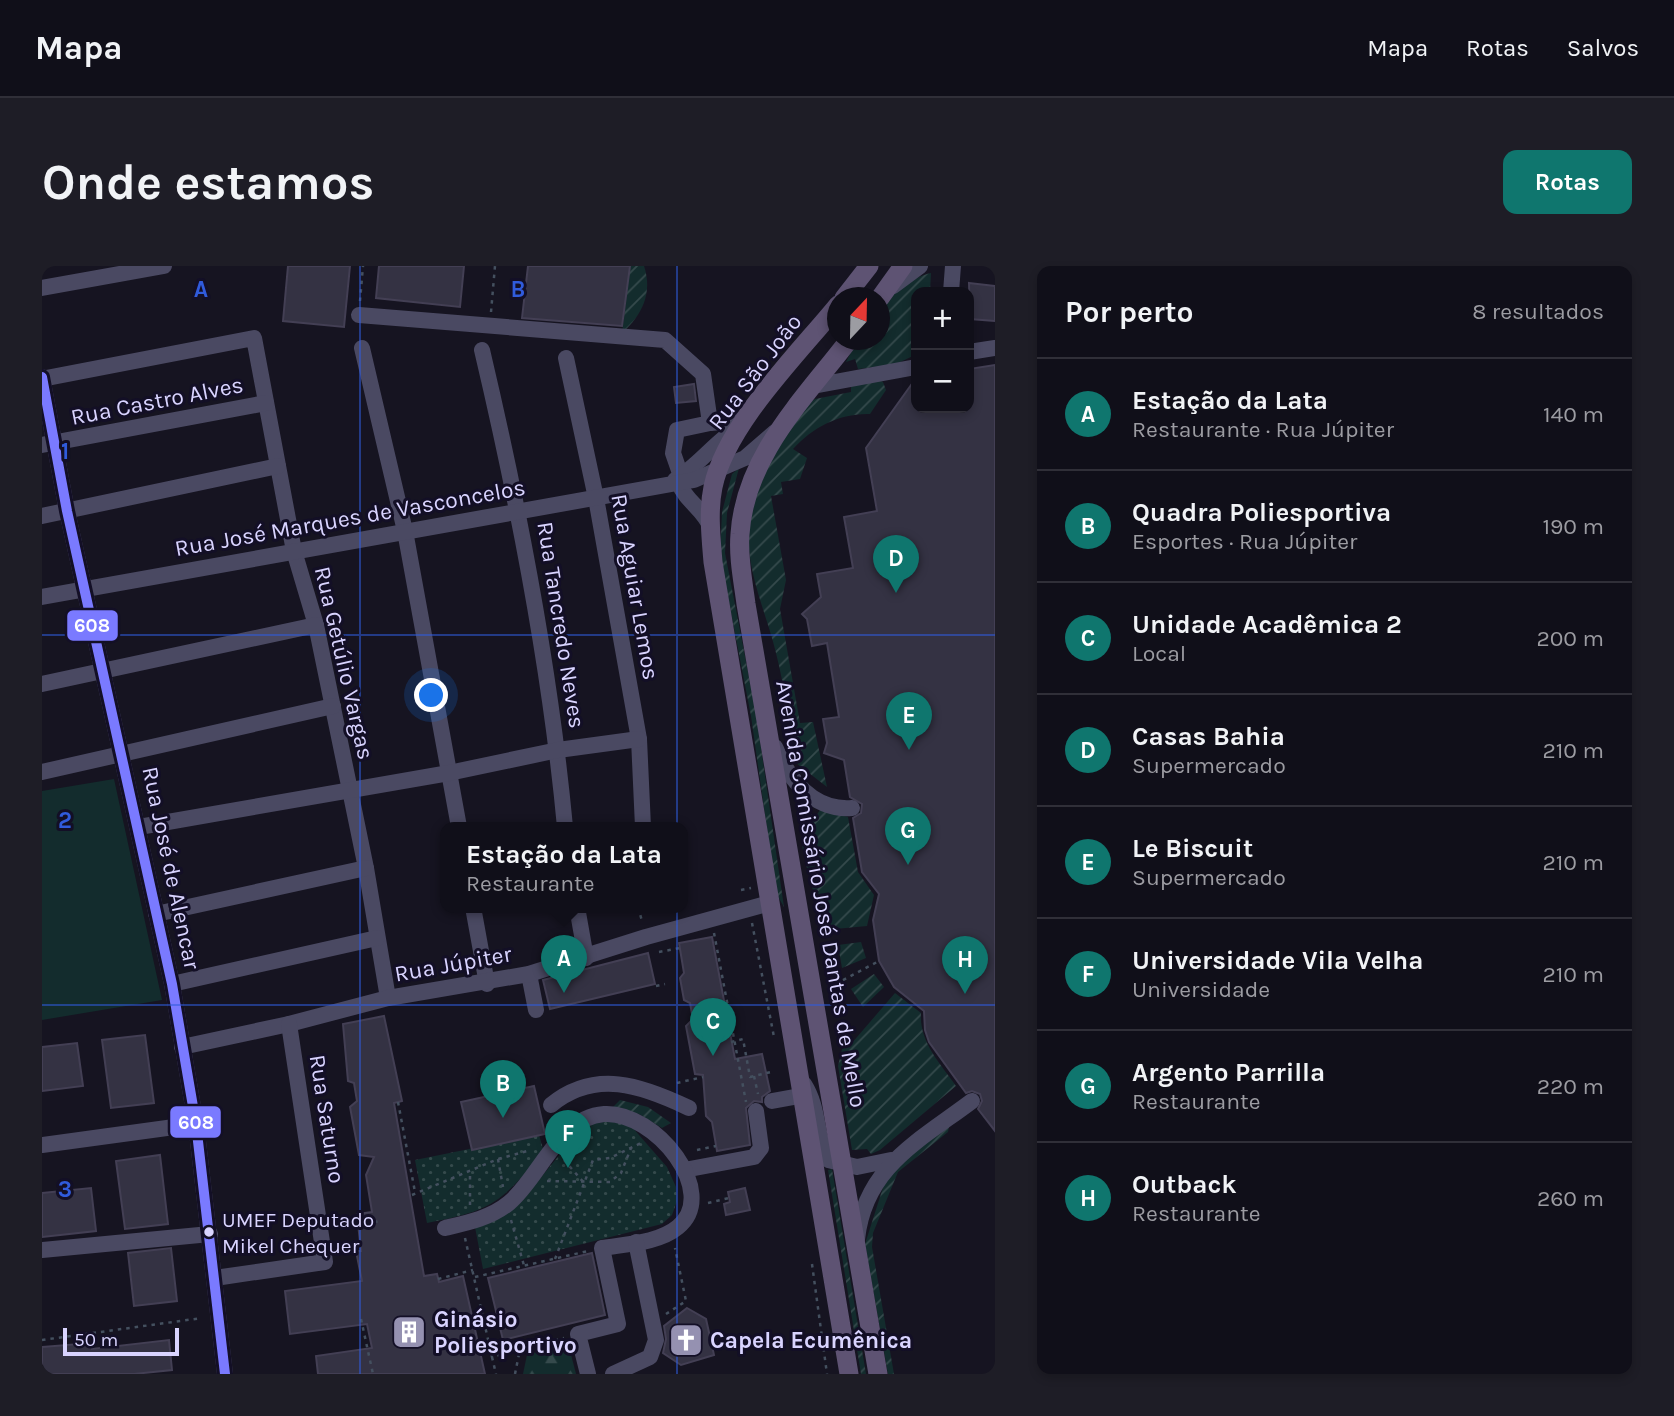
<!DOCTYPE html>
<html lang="pt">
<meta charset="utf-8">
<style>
:root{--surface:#100f19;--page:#1e1d26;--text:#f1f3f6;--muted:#9c9ca2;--line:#302f38;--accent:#0f766e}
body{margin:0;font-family:Karla,sans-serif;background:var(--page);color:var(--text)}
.controls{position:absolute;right:21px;top:21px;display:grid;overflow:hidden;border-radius:14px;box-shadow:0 4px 10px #0003}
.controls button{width:63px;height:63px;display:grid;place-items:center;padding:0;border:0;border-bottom:2px solid var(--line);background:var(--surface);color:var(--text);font:35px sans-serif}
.compass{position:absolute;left:785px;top:21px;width:63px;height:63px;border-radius:50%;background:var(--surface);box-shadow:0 4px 10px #0003;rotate:22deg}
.scale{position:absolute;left:21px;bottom:18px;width:116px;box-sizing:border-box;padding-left:7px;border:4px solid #d9d4ff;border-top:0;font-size:19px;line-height:24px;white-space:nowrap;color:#d9d4ff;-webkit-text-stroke:5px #130f26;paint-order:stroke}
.you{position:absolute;left:390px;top:430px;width:24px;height:24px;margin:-18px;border:5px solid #fff;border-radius:50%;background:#1a73e8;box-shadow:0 0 0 10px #1a73e833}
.badge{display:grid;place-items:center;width:46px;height:46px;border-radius:50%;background:var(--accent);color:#fff;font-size:23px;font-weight:700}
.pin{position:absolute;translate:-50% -58px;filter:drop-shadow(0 2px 4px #0008)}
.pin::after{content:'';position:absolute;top:37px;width:24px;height:21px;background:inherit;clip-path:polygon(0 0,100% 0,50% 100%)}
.popup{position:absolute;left:398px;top:556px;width:248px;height:91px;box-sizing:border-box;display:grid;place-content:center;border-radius:14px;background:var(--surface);filter:drop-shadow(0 2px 5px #0005);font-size:23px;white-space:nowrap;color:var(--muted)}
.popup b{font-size:26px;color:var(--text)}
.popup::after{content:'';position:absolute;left:50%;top:100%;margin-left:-14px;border:14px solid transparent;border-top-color:var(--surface)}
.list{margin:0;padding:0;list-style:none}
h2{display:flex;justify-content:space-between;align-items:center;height:91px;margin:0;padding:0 28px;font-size:30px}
h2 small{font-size:23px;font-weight:400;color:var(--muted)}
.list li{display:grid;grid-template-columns:46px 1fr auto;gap:21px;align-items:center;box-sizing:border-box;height:112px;padding:0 28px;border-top:2px solid var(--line)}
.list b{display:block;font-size:26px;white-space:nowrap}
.list p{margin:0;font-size:23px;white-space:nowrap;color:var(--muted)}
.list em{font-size:23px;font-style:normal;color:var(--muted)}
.map{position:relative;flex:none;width:953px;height:1108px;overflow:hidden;border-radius:14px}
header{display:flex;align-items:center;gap:42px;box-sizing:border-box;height:98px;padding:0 35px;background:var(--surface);border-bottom:2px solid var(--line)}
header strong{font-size:33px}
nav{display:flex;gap:38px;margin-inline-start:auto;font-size:24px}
.intro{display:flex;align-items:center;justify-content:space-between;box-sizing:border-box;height:168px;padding:0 42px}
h1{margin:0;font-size:49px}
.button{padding:18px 32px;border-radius:14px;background:var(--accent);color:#fff;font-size:24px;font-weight:700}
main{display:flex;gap:42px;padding:0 42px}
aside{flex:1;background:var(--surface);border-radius:14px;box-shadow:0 4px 10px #0003}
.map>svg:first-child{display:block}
.grass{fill:url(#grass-dots)}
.forest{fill:url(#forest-firs)}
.park{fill:#132c2d}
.garden{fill:url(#garden-furrows)}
.building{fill:#343243;stroke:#433f54;stroke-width:2}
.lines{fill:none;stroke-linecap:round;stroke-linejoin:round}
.path{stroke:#44505f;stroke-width:2.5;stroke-dasharray:3.5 5;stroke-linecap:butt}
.minor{stroke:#4a4962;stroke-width:16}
.major{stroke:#5e5373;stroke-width:19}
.bus-1-casing{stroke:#130f26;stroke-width:16}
.bus-1{stroke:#7a7aff;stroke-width:10}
.grid{fill:none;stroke:#305bdc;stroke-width:2;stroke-opacity:0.55}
.bus-dot{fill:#d9d4ff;stroke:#130f26;stroke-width:2.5}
.labels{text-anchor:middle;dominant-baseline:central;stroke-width:6;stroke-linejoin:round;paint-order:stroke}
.bus-label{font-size:21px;fill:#d9d4ff;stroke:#130f26;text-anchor:start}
.street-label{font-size:23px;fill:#d9d4ff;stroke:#130f26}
.poi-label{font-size:23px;font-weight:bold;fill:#d9d4ff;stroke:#130f26;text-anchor:start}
.grid-label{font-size:23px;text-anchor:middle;font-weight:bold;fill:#305bdc;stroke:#130f26;stroke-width:6;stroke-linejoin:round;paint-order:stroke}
.line-badge{stroke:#130f26;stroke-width:2.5}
.badge-label{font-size:19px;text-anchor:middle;font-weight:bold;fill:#fff}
</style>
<header>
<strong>Mapa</strong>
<nav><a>Mapa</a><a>Rotas</a><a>Salvos</a></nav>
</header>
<div class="intro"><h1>Onde estamos</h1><a class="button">Rotas</a></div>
<main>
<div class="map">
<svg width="953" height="1108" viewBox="0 0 953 1108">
<defs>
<pattern id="grass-dots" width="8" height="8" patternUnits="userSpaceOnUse" patternTransform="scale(1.75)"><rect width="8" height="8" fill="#132c2d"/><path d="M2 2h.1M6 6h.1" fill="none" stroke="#354a4c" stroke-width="1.8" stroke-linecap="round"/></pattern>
<pattern id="forest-firs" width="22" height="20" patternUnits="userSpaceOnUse" patternTransform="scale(1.75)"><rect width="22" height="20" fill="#132c2d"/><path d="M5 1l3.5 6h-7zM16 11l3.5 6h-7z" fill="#354a4c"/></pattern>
<pattern id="garden-furrows" width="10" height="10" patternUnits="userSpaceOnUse" patternTransform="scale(1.75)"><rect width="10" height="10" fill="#132c2d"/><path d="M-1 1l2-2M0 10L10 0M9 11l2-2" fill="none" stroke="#354a4c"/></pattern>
</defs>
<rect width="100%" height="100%" fill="#161421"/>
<!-- grass -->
<g class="grass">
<path d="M565,852l25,9 35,40 9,20 1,14 -5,14 -10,9 -179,45 -8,-42 58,-40 51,-62z"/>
<path d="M497,869l5,17c-45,51 -49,58 -117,71l-12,-63z"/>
</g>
<!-- forest -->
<path class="forest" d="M526,1077l8,31h-53l4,-19z"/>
<!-- park -->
<path class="park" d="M72,513l48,221 -120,20v-229z"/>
<!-- garden -->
<g class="garden">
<path d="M588,0h14c9,27 -2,49 -22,67z"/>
<path d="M889,7l-1,19h-14l-1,63 -21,10 -36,4 -3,-10 -9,3 11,-22h23c0,-8 -2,-17 0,-24 3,-19 34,-40 51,-43z"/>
<path d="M837,114l4,2 3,8 -16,24c-30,-1 -57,13 -77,35l14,9 -7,21 -19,3 2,12 -12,2 15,84 -6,29 20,114 13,-1 14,65 -31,-24c-6,-37 -11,-74 -20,-110 -12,-49 -37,-95 -24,-147 9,-38 34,-69 56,-102l7,-5 36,-7v-7z"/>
<path d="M697,202l-12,45 -2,40 31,160 28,194 -8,-14 -25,-177 -31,-160 2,-44 10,-38z"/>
<path d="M778,544l28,7 10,55 16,23 -7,31 -43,4c-3,-14 -25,-84 -22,-92 3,-9 12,-19 18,-28z"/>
<path d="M819,676l5,16 -24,10 -4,-23z"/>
<path d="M832,708l10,13 -21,20 -12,-18z"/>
<path d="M853,727l26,20c-2,29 19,50 35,73l-76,64 -9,4 -4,-5 -15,1 -14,-84 4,-17 9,-5z"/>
<path d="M578,834l28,7 23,16 -9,5 -23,-14 -27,-6z"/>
<path d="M908,856l-2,10 -50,40 -25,61 -1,14 22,127h-6l-23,-130 22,-69z"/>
<path d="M790,903l34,205h-5l-33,-204z"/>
</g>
<!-- building -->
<g class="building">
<path d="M246,0h62l-6,61 -61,-6z"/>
<path d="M337,0h85l-4,41 -84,-9z"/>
<path d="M486,0h102l-8,60 -100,-8z"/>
<path d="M927,17l26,3v35l-25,-2z"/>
<path d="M953,99v766l-17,-22 4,-8 -2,-7 -8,-3 -6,2 -37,-51 -4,-12 -1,-19 -30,-24 -15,-26 -6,-41 6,-26 -17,-22 -9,-54 8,-5 1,-9 -12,-7 -6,-37 -20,-7 3,-10 -4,-24 16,-2 -12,-74 -15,3 -5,-27 -5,-5 19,-17 -4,-23 36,-6 -9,-51 33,-6 -11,-63 50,-70v30h53v-39z"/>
<path d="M652,118l2,17 -20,2 -2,-16z"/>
<path d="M670,671l23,122 27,-5 8,37 -8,6v5l-8,-1 -8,7 4,37 -33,6 -5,-29 -6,-6 -3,-41 -8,-1 -9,-48 7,-7 -3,-16 -6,-3 -4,-22 4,-5 -5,-30z"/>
<path d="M606,687l7,31 -105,25 -7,-29z"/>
<path d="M342,750l18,85 -8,2 30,173 13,-2 2,8 24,-6 22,98h-167l-2,-18 56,-8 -5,-24 -77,10 -5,-43 77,-10 -6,-30h5l-4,-37 15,-2 -6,-37 8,-18 -15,-2 -9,-48 7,-6 -3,-18 -6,-2 -5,-57z"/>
<path d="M103,769l9,68 -43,5 -9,-68z"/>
<path d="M35,777l6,43 -41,5v-44z"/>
<path d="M492,820l11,48 -73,16 -11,-48z"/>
<path d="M118,889l8,69 -43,5 -9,-68z"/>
<path d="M49,922l5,43 -54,6v-44z"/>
<path d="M703,922l5,22 -24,5 -2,-11 6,-2 -2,-10z"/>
<path d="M129,982l6,53 -43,5 -6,-53z"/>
<path d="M550,987l13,62 -102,25 -15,-62z"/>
<path d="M645,1042l19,11 8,36 -33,10 -18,-12 3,-14 -2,-13z"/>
<path d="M127,1074l3,30 -38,4h-92v-27l50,-4v6z"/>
</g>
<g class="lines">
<!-- path -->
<g class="path">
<path d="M318,35l3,-35"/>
<path d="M449,46l4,-46"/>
<path d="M760,563l9,-15"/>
<path d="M699,624l10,-2"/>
<path d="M596,641l4,14"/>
<path d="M710,657l22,114"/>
<path d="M672,667l32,169"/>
<path d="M617,686l21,-4"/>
<path d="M614,720l9,-2"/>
<path d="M786,722l51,-27"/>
<path d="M689,776l12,-3 7,38 21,-5"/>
<path d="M712,810l4,18"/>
<path d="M635,817l26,-6"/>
<path d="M356,836l17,90"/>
<path d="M655,884l19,-4"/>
<path d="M456,893l5,28"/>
<path d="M522,894l21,24"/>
<path d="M505,915l63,1 11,-9 10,-25"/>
<path d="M370,929l86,-36 33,-9"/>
<path d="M666,937l21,-5"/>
<path d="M428,939v-32"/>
<path d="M469,954l14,49"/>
<path d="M332,956l6,-1"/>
<path d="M423,972l27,119 72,-19"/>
<path d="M513,993l38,-99 17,-2 31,-15"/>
<path d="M770,998l15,110"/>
<path d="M433,1011l113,-26"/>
<path d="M396,1013l35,-9"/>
<path d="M624,1048l20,-13 -11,-53"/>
<path d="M319,1053l12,55"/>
<path d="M0,1074l160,-22"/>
<path d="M450,1091l4,17"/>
<path d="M473,1108l5,-25"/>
</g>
<!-- minor -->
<g class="minor">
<path d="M851,20l27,-20"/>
<path d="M0,22l122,-22"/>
<path d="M909,26l2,-26"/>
<path d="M317,49l306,25 38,34 7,49"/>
<path d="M320,82l43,183 54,296"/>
<path d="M440,84c37,157 68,316 83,477"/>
<path d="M927,86l26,-4"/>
<path d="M524,92l30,140 43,241 4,88"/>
<path d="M0,111l25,134 105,473 24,140 29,250"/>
<path d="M0,113l212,-41 40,213 22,74 50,243 22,130"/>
<path d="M771,120l103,-19"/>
<path d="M0,179l224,-42"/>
<path d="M639,210l-8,-23 4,-23 33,-7 35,-3"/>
<path d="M633,214c24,-15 41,-39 65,-54"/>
<path d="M637,217c6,18 25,26 32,45"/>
<path d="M0,250l236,-50"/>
<path d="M0,331l652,-117 51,-22 30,-26"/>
<path d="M0,418l274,-59"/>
<path d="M733,481c14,32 38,64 77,61"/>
<path d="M0,506l291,-66"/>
<path d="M97,561l310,-54 109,-23 81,-11"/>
<path d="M431,641l14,77"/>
<path d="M535,641l9,51"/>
<path d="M114,648l210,-46"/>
<path d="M487,708l7,36"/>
<path d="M130,718l205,-46"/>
<path d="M140,781l107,-23 99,-26 141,-24 117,-37 124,-34"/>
<path d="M762,818c16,25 11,52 24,76l29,7 34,-7"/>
<path d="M730,835l33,-6"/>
<path d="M509,839c44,-36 90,-20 138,3"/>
<path d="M0,879l154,-21"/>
<path d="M642,904l70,-13 7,-9 -5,-37"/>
<path d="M403,962c22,-5 46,-10 64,-25 31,-26 50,-86 95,-89 52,-3 116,79 74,113 -19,16 -52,17 -76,21l16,76 -40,10 10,40"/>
<path d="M815,973c8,-72 62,-98 115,-138"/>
<path d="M0,984l168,-16"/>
<path d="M173,1012l110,-16 -36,-238"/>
<path d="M571,1108l37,-17 6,-17 -20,-98"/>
</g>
<!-- major -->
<g class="major">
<path d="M802,32l25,-32"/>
<path d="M838,32l23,-32"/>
<path d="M796,39c-41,50 -112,120 -125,182 -5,24 -2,51 0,75l136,812"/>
<path d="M807,74c-45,59 -104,116 -109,194 -2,23 3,47 6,70l132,770"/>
</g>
<!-- bus-1 casing -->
<g class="bus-1-casing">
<path id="bus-1" d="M0,111l25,134 105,473 24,140 29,250"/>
</g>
<!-- bus-1 -->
<use href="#bus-1" class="bus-1"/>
</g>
<!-- grid -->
<path class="grid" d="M318,0v1108M635,0v1108M0,369h953M0,739h953"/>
<!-- icons -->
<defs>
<g id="building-square" transform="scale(1.75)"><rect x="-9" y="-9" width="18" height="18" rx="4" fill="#9591b1" stroke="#130f26"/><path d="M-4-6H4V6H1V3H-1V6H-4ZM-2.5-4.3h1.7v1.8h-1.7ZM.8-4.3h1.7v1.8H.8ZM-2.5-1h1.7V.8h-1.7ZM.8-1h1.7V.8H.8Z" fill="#fff"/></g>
<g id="church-square" transform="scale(1.75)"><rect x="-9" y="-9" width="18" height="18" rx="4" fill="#9591b1" stroke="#130f26"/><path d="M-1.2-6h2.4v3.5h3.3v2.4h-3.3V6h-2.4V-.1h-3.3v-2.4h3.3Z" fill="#fff"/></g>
</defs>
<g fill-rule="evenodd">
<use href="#building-square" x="367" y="1066"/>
<use href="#church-square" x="644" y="1074"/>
</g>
<!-- markers -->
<circle class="bus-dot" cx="167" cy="966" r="6"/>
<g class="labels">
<!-- bus labels -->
<g class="bus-label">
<text x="180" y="954">UMEF Deputado<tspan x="180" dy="26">Mikel Chequer</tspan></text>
</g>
<!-- street labels -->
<g class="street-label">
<text transform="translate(713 106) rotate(-53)">Rua São João</text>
<text transform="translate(115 135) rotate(-11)">Rua Castro Alves</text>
<text transform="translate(308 252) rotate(-10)">Rua José Marques de Vasconcelos</text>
<text transform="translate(593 321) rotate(80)">Rua Aguiar Lemos</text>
<text transform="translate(519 359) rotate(81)">Rua Tancredo Neves</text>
<text transform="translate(302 397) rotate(77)">Rua Getúlio Vargas</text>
<text transform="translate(129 602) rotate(78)">Rua José de Alencar</text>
<text transform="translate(779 628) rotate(80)">Avenida Comissário José Dantas de Mello</text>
<text transform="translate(411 698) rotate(-10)">Rua Júpiter</text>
<text transform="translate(285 853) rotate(81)">Rua Saturno</text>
</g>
<!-- poi labels -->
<g class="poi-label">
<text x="392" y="1053">Ginásio<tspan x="392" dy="26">Poliesportivo</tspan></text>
<text x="668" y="1074">Capela Ecumênica</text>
</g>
</g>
<g class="grid-label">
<text x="159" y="31">A</text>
<text x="476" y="31">B</text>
<text x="23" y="193">1</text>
<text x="23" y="562">2</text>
<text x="23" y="931">3</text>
</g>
<g class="line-badge">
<rect x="24" y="343" width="53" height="33" rx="7" fill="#7a7aff"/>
<rect x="127" y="839" width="53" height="34" rx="7" fill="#7a7aff"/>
</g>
<g class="badge-label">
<text x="50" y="366">608</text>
<text x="154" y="863">608</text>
</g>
</svg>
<div class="controls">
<button>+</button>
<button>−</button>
</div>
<svg class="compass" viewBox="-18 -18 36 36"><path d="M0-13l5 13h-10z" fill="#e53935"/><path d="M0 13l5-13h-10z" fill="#9c9ca2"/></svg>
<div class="scale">50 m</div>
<div class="you"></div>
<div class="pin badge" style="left:522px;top:727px">A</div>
<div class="popup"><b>Estação da Lata</b>Restaurante</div>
<div class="pin badge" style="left:461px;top:852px">B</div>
<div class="pin badge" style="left:671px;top:790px">C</div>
<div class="pin badge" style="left:854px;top:327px">D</div>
<div class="pin badge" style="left:867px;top:484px">E</div>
<div class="pin badge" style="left:526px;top:902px">F</div>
<div class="pin badge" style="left:866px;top:599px">G</div>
<div class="pin badge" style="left:923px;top:728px">H</div>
</div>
<aside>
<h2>Por perto<small>8 resultados</small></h2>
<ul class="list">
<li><span class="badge">A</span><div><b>Estação da Lata</b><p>Restaurante · Rua Júpiter</p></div><em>140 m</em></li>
<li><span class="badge">B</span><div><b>Quadra Poliesportiva</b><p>Esportes · Rua Júpiter</p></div><em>190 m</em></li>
<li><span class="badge">C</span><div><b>Unidade Acadêmica 2</b><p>Local</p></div><em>200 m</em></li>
<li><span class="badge">D</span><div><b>Casas Bahia</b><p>Supermercado</p></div><em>210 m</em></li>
<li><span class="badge">E</span><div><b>Le Biscuit</b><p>Supermercado</p></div><em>210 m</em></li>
<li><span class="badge">F</span><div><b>Universidade Vila Velha</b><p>Universidade</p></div><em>210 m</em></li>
<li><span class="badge">G</span><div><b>Argento Parrilla</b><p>Restaurante</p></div><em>220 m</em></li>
<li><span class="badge">H</span><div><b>Outback</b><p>Restaurante</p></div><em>260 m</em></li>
</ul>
</aside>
</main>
